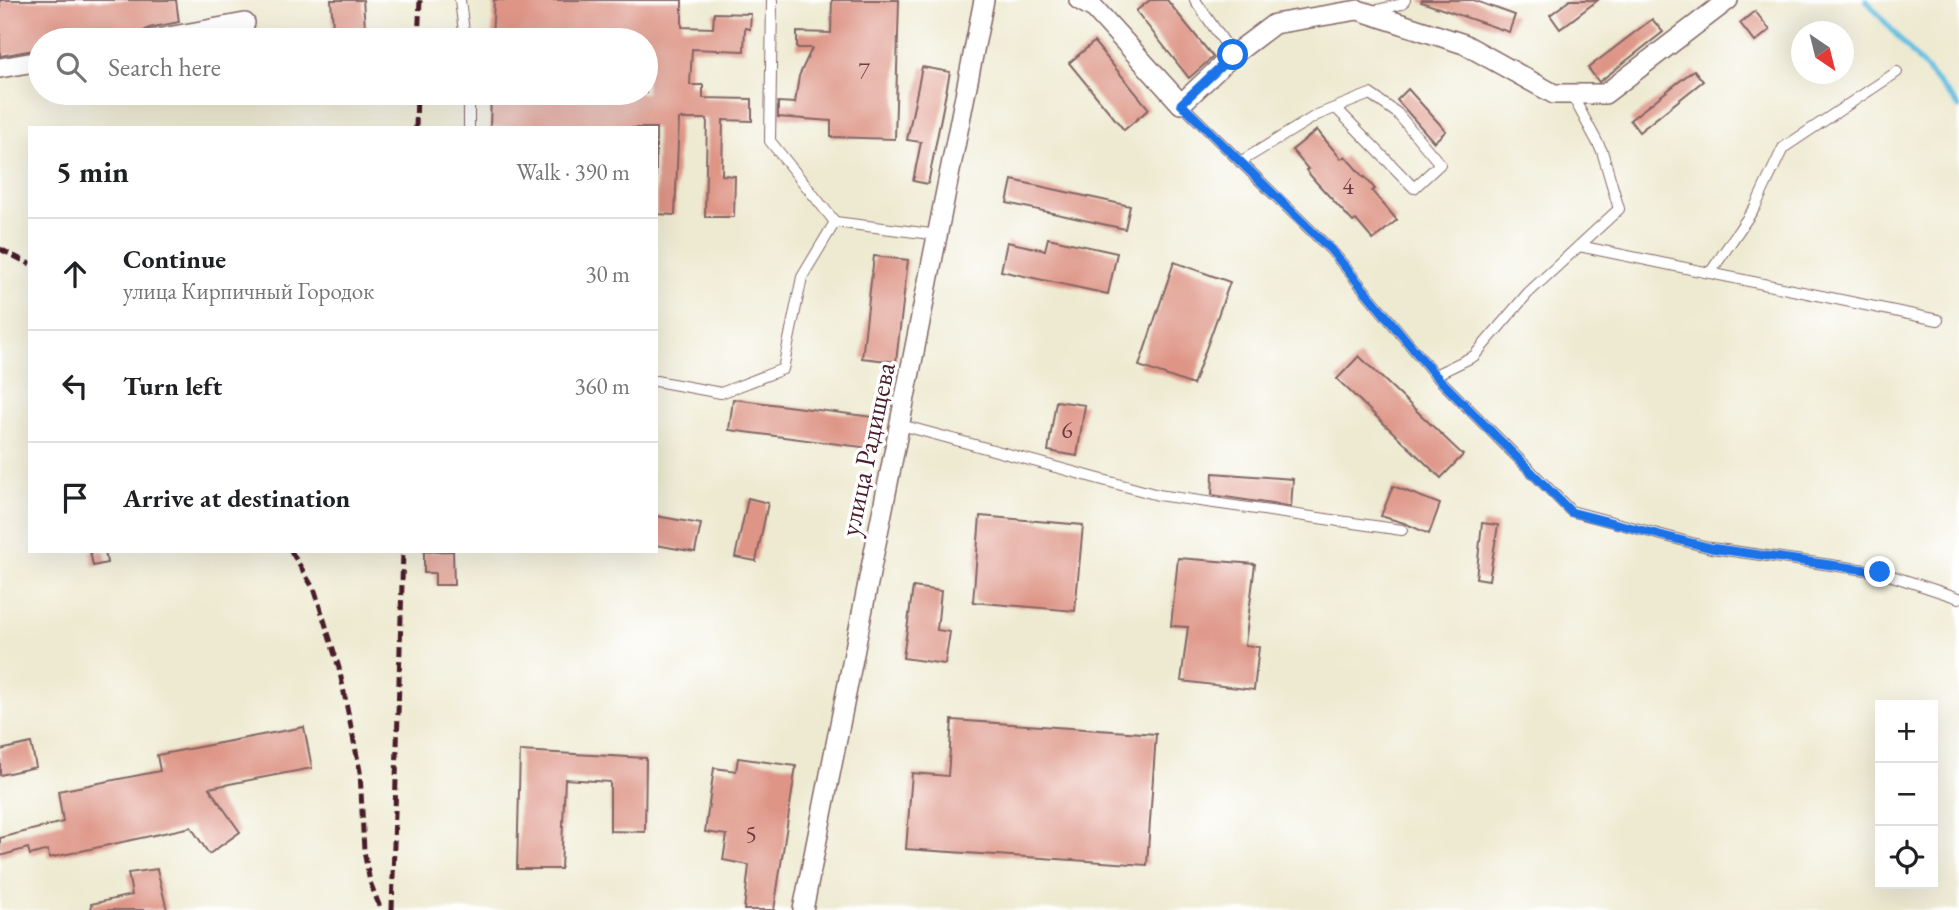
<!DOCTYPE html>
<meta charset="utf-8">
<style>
:root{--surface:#fff;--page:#f2f2f2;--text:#202124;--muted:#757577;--line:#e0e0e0}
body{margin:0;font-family:"EB Garamond",serif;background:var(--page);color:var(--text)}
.controls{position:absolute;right:21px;bottom:21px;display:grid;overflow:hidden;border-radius:0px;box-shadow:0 7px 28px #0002}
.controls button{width:63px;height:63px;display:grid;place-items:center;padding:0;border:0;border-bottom:2px solid var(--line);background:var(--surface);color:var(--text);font:35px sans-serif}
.compass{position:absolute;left:1791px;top:21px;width:63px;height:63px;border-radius:50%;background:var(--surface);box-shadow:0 7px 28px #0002;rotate:145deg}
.stop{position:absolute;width:21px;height:21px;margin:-16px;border:5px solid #1a73e8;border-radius:50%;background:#fff}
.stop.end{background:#1a73e8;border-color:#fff;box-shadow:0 2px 7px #0008}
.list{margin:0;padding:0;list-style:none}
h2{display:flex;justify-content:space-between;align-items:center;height:91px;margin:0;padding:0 28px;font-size:30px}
h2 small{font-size:23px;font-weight:400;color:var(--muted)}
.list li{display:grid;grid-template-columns:46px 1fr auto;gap:21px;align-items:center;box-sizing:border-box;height:112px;padding:0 28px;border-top:2px solid var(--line)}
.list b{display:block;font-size:26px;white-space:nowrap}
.list p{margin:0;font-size:23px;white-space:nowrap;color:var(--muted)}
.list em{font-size:23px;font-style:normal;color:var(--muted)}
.icon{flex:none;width:38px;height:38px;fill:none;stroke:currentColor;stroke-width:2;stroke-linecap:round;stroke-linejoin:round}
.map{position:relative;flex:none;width:1959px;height:910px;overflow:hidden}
.search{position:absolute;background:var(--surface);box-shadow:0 7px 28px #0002;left:28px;top:28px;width:630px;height:77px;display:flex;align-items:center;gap:18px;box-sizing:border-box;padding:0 24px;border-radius:38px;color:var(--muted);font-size:26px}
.panel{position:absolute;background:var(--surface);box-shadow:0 7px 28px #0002;left:28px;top:126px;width:630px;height:427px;border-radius:0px}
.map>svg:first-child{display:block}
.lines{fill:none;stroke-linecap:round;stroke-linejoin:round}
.stream{stroke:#63bfe1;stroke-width:5}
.building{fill:#de9586}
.lane-casing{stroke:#836665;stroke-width:12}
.street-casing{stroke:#836665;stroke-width:22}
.lane{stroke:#fff;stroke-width:10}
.street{stroke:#fff;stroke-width:19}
.rail{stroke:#4a1f2b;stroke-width:5;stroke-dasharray:10 5;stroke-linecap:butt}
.route{stroke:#1a73e8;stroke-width:9}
.labels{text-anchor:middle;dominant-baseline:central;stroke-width:7;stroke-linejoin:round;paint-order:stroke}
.number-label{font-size:24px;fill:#6f3c42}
.street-label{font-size:28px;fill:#4a1f2b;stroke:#fff}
</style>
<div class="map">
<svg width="1959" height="910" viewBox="0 0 1959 910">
<rect width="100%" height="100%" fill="#fff"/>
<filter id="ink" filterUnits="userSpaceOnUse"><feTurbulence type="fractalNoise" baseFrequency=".0143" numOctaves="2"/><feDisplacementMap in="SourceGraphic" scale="14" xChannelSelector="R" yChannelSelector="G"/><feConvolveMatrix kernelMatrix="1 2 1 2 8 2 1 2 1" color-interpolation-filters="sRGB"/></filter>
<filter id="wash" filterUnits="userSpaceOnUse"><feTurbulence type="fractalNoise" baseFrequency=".00686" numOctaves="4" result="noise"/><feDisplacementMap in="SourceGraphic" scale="28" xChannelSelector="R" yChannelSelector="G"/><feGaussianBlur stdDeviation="1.57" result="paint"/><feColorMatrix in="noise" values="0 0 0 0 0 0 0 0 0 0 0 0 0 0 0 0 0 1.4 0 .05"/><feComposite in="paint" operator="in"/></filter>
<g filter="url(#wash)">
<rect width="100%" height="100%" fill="#eeead1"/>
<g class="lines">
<!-- stream -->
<path class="stream" d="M1866,0l93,107"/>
</g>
<g id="blocks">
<!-- building -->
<g class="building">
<path d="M0,0h176l3,22 -30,6 -7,4 -47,8h-55v9l-40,7z"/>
<path d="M331,0h32l3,40h-32z"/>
<path d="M494,0h188v27l31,1 1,-15 37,1 -1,15 -5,-1 -1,23 -52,-2 -2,36h13v13l49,1v22l-29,-1 -1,55 13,1 -1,41h-29l2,-98h-28l-4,96 -19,-1v-86h-166l1,-35h155v-53h-154z"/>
<path d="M832,0h67l-4,139 -64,-2v-16l-53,-4v-15l17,1 4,-27 13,-28h-15v-16l34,1z"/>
<path d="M1150,0h17l46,57 -24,21 -53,-67z"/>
<path d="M1422,0h51l42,15 -6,17 -88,-30z"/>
<path d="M1570,0h28l-38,29 -10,-14z"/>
<path d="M1755,11l15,19 -15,12 -15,-19z"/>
<path d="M1652,19l11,13 -64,50 -11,-14z"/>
<path d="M1094,42l55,67 -25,21 -55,-67z"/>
<path d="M922,67l28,5 -22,112 -15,-3 8,-39 -14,-2z"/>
<path d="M1694,70l9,11 -64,51 -9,-12z"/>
<path d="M1408,89l38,42 -12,11 -37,-42z"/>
<path d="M1317,130l24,29 4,-3 19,22 1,-1 10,12 -3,2 25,29 -24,20 -17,-20 -3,2 -37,-40 -10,-12 2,-1 -16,-19z"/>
<path d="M1012,180l118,26 -5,23 -118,-26z"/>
<path d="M1048,238l69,15 -9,41 -107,-23 6,-29 38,8z"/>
<path d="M874,256l34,4 -12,102 -34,-4z"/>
<path d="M1174,262l56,20 -37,103 -54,-19z"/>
<path d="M1359,356l104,99 -22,23 -104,-99z"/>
<path d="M733,399l148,19 -4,31 -148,-19z"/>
<path d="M1056,401l29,4 -8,51 -29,-5z"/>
<path d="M1213,473l80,6 -2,28 -79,-12z"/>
<path d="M1393,486l47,18 -11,30 -25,-11 -23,-7z"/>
<path d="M748,498l20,5 -12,58 -21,-4z"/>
<path d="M656,516l45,8 -6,28 -39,-7z"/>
<path d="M980,516l103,9 -8,86 -102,-9z"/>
<path d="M1482,523l16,2 -9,55 -13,-2z"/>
<path d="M90,551h15l2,12 -14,3z"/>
<path d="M453,551l1,34h-19v-12h-11v-21z"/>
<path d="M1178,558l77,6 -10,81 14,2 -5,43 -73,-9 7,-54 -17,-1z"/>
<path d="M913,587l28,4 -4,39 13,2 -5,32 -42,-6z"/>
<path d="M952,720l204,14 -9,131 -241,-16 6,-76 36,3z"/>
<path d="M304,727l8,41 -103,20 31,44 -31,22 -18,-27 -142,31 -1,-8 -18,5 -2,-7 -28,8v-18l63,-16 -5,-31 102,-20 -3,-16z"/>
<path d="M31,743l5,24 -36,8v-25z"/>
<path d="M520,751l126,7 -1,74 -35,-1v-49l-45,-3 -4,90h-44z"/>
<path d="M738,758l58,8 -22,144h-30l5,-45 -26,-5 4,-25 -22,-3 9,-64 22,3z"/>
<path d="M157,869l10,41h-75l-1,-6 41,-9 -4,-22z"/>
</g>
</g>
</g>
<g filter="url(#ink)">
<use href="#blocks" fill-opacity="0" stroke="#836665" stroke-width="2"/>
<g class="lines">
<!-- lane casing -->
<g class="lane-casing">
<g id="lane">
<path d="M460,0l5,40"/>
<path d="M772,0l-2,141 65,81"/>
<path d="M1195,0l38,55"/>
<path d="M1373,11l29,-7 3,-4"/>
<path d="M469,93v35"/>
<path d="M1181,104l150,146 104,125 136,136 140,37 169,24 79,26"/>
<path d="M1240,162l77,-47 53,-21 27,19 43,51 -26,24 -78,-80"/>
<path d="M1579,246l359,74"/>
<path d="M1710,273l45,-66 28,-59 114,-76"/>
<path d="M1435,375l39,-19 54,-63 91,-84 -17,-58 -30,-56"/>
<path d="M656,381l65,12 62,-24 19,-92 33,-55 104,13"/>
<path d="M901,425l257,70 244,35"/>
</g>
</g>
<!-- street casing -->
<g class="street-casing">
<g id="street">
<path d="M1079,0l16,9 86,95 52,-49 41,-31 84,-14 106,34 90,50h51l123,-94"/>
<path d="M151,40l94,-17"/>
<path d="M0,68l40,-7"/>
<path d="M803,910c58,-304 123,-606 181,-910"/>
</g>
</g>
<!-- lane -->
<use href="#lane" class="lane"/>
<!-- street -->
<use href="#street" class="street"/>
<!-- rail -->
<g class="rail">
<path d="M418,40l2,-40"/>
<path d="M416,128l1,-35"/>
<path d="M0,249l30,15"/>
<path d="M291,551l24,40 24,77 21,103 4,80 6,31 11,28"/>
<path d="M392,910l11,-359"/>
</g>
</g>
</g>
<g class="lines" filter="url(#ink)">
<!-- route -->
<path class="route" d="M1233,55l-52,49 150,146 104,125 136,137 140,36 169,24"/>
</g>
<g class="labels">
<!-- number labels -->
<g class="number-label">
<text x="864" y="70">7</text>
<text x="1348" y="185">4</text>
<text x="1067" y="429">6</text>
<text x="751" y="833">5</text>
</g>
<!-- street labels -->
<g class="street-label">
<text transform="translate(867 449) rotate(-78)">улица Радищева</text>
</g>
</g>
</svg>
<div class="controls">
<button>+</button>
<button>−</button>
<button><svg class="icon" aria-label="locate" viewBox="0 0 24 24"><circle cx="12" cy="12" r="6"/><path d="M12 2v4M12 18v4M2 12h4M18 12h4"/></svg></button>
</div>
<svg class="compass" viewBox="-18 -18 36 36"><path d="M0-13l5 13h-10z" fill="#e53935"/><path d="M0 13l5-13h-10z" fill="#757577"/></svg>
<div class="stop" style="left:1233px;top:55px"></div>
<div class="stop end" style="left:1880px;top:572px"></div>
<div class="search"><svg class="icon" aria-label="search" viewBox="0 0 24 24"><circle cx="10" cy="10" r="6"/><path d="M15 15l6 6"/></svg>Search here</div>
<section class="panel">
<h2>5 min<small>Walk · 390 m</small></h2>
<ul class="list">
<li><svg class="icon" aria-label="ahead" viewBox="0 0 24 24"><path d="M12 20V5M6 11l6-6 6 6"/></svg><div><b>Continue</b><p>улица Кирпичный Городок</p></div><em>30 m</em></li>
<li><svg class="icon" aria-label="left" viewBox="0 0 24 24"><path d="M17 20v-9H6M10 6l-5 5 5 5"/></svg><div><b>Turn left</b></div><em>360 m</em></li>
<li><svg class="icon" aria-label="arrive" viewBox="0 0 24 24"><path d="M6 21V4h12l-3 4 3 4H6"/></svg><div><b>Arrive at destination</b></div></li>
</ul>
</section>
</div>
